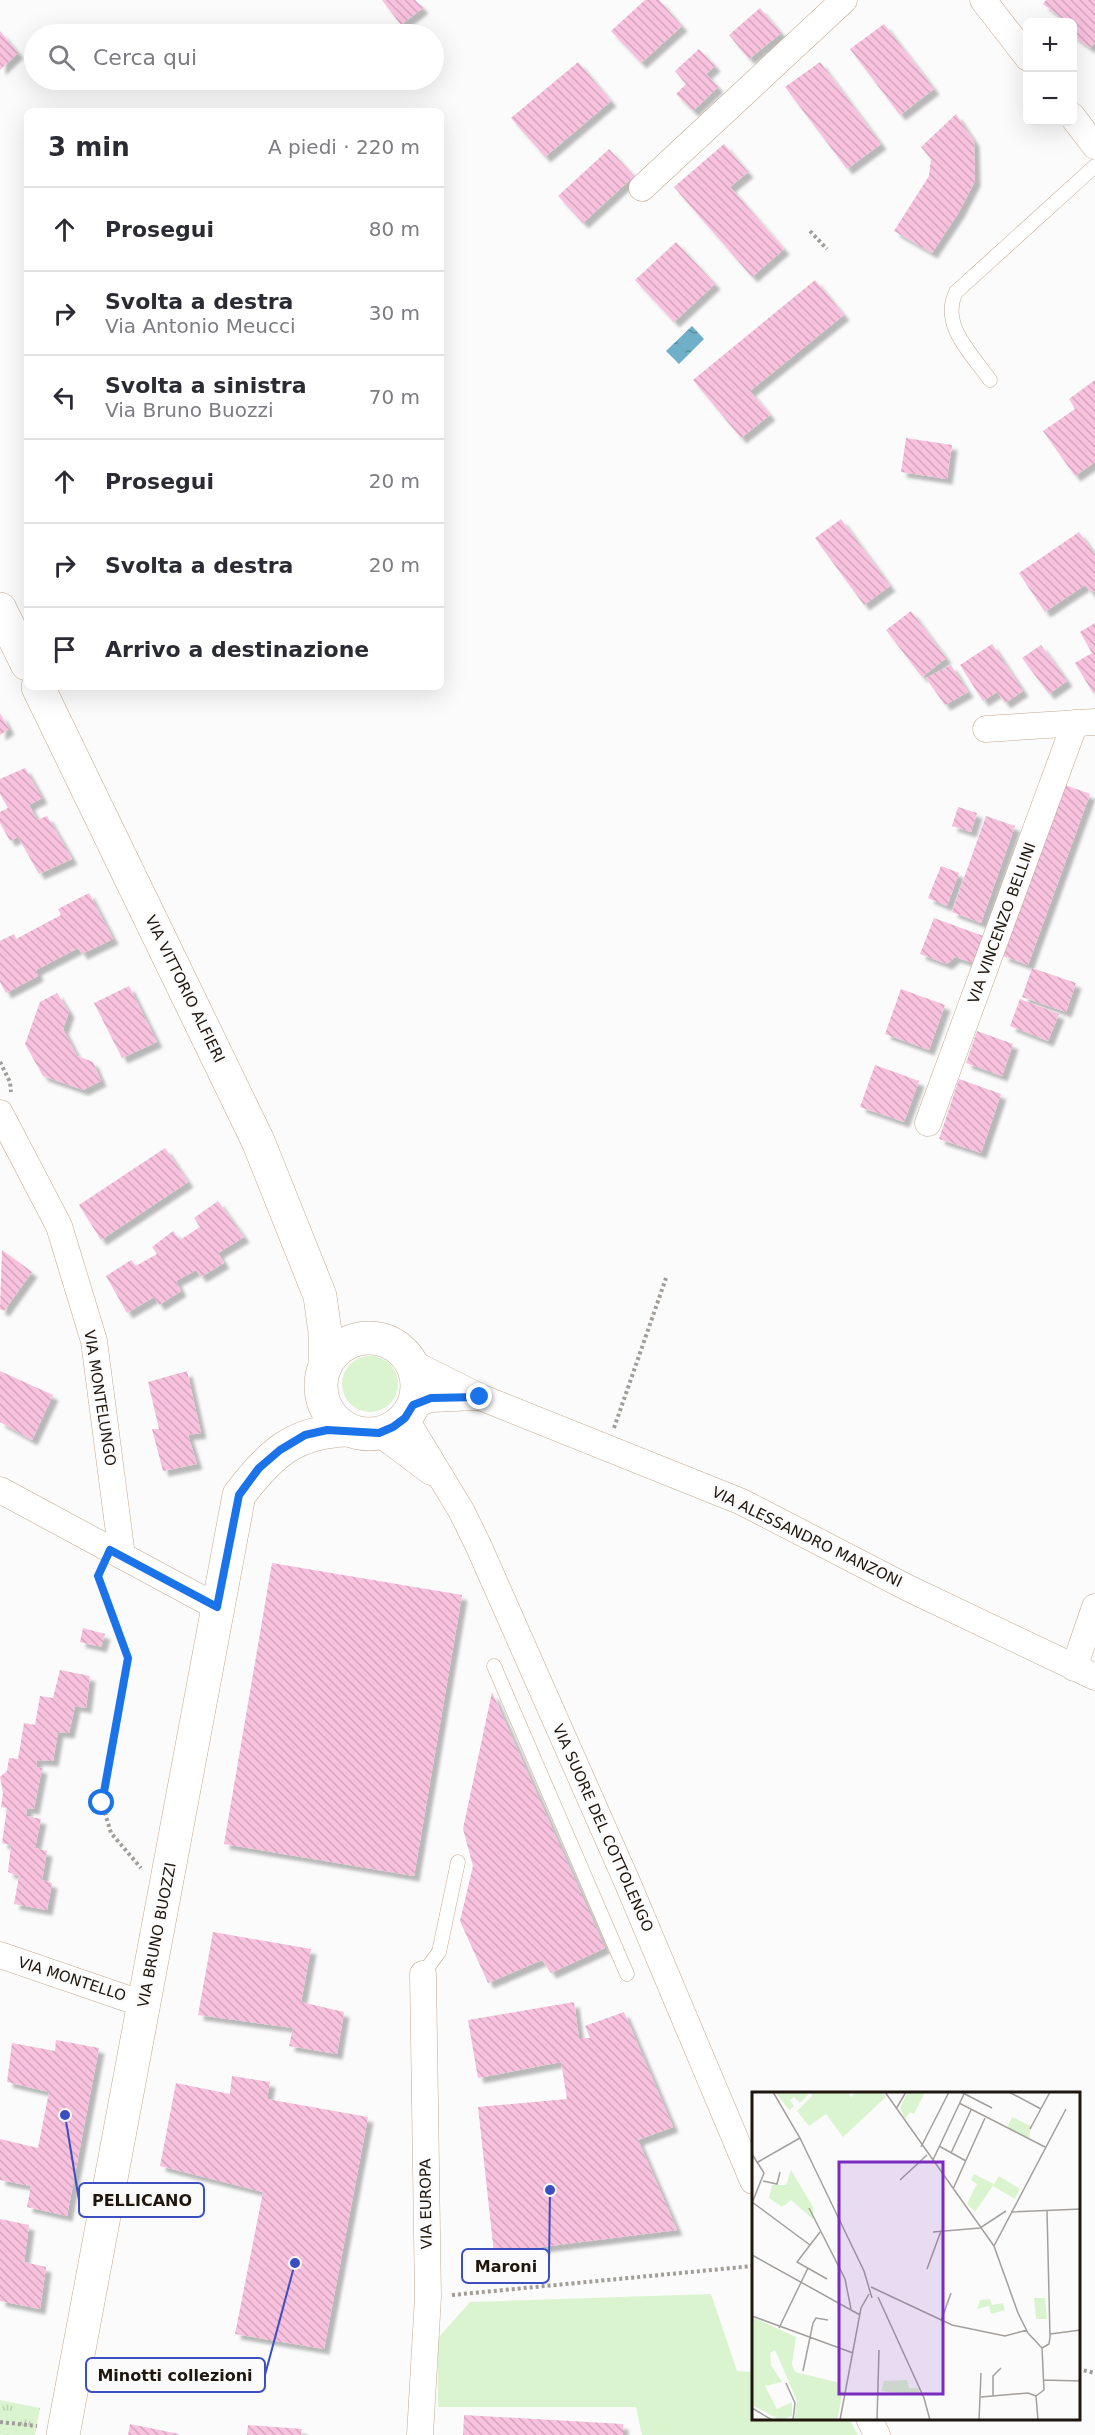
<!DOCTYPE html>
<html lang="it">
<meta charset="utf-8">
<style>
:root{--surface:#fff;--page:#f2f2f3;--text:#2b2b33;--muted:#7c7c81;--line:#e1e1e2}
body{margin:0;font-family:"DejaVu Sans",sans-serif;background:var(--page);color:var(--text)}
.controls{position:absolute;right:18px;top:18px;display:grid;overflow:hidden;border-radius:9px;box-shadow:0 6px 24px #0002}
.controls button{width:54px;height:54px;display:grid;place-items:center;padding:0;border:0;border-bottom:2px solid var(--line);background:var(--surface);color:var(--text);font:30px sans-serif}
.stop{position:absolute;width:18px;height:18px;margin:-14px;border:4px solid #1a73e8;border-radius:50%;background:#fff}
.stop.end{background:#1a73e8;border-color:#fff;box-shadow:0 2px 6px #0008}
.list{margin:0;padding:0;list-style:none}
h2{display:flex;justify-content:space-between;align-items:center;height:78px;margin:0;padding:0 24px;font-size:26px}
h2 small{font-size:20px;font-weight:400;color:var(--muted)}
.list li{display:grid;grid-template-columns:39px 1fr auto;gap:18px;align-items:center;box-sizing:border-box;height:84px;padding:0 24px;border-top:2px solid var(--line)}
.list b{display:block;font-size:22px;white-space:nowrap}
.list p{margin:0;font-size:20px;white-space:nowrap;color:var(--muted)}
.list em{font-size:20px;font-style:normal;color:var(--muted)}
.icon{flex:none;width:33px;height:33px;fill:none;stroke:currentColor;stroke-width:2;stroke-linecap:round;stroke-linejoin:round}
.map{position:relative;flex:none;width:1095px;height:2435px;overflow:hidden}
.search{position:absolute;background:var(--surface);box-shadow:0 6px 24px #0002;left:24px;top:24px;width:420px;height:66px;display:flex;align-items:center;gap:15px;box-sizing:border-box;padding:0 21px;border-radius:33px;color:var(--muted);font-size:22px}
.panel{position:absolute;background:var(--surface);box-shadow:0 6px 24px #0002;left:24px;top:108px;width:420px;height:582px;border-radius:9px}
.map>svg:first-child{display:block}
.grass{fill:#daf4cf}
.park{fill:url(#park-tufts)}
.water{fill:url(#water-ripples)}
.building{fill:url(#building-back-hatch);filter:url(#shadow)}
.lines{fill:none;stroke-linecap:round;stroke-linejoin:round}
.lane-casing{stroke:#c1a990;stroke-width:15}
.street-casing{stroke:#c1a990;stroke-width:27}
.secondary-casing{stroke:#c1a990;stroke-width:34}
.path{stroke:#a19d99;stroke-width:4;stroke-dasharray:3 3;stroke-linecap:butt}
.lane{stroke:#fff;stroke-width:14}
.street{stroke:#fff;stroke-width:26}
.secondary{stroke:#fff;stroke-width:33}
.route{stroke:#1a73e8;stroke-width:8}
.labels{text-anchor:middle;dominant-baseline:central;stroke-width:4.5;stroke-linejoin:round;paint-order:stroke}
.street-label{font-size:15px;fill:#1f160d;stroke:#fbfbfb}
.inset-road{fill:none;stroke:#a39f9c;stroke-width:1.5}
.view{fill:#7b2cbf;fill-opacity:0.15;stroke:#7b2cbf;stroke-width:3}
.inset-edge{fill:none;stroke:#1f160d;stroke-width:3}
.leader{fill:none;stroke:#3b4fc2;stroke-width:2}
.callout-dot{fill:#3b4fc2;stroke:#fbfbfb;stroke-width:2}
.callout{fill:#fbfbfb;stroke:#3b4fc2;stroke-width:2}
.callout-label{font-size:16px;text-anchor:middle;font-weight:bold;fill:#1f160d}
</style>
<div class="map">
<svg width="1095" height="2435" viewBox="0 0 1095 2435">
<defs>
<pattern id="park-tufts" width="24" height="20" patternUnits="userSpaceOnUse" patternTransform="scale(1.5)"><rect width="24" height="20" fill="#daf4cf"/><path d="M3 7l-1-3M5 7V3M7 7l1-3M15 17l-1-3M17 17v-4M19 17l1-3" fill="none" stroke="#bbd0b1"/></pattern>
<pattern id="water-ripples" width="26" height="14" patternUnits="userSpaceOnUse" patternTransform="scale(1.5)"><rect width="26" height="14" fill="#70afc8"/><path d="M2 4q2-2 4 0t4 0M15 11q2-2 4 0t4 0" fill="none" stroke="#5b8da1"/></pattern>
<pattern id="building-back-hatch" width="6" height="6" patternUnits="userSpaceOnUse" patternTransform="scale(1.5)"><rect width="6" height="6" fill="#f8c1de"/><path d="M-1 5l2 2M0 0l6 6M5-1l2 2" fill="none" stroke="#d4a5bd"/></pattern>
<filter id="shadow"><feDropShadow dx="5.5" dy="5.5" stdDeviation="1.5" flood-color="#0004"/></filter>
</defs>
<rect width="100%" height="100%" fill="#fbfbfb"/>
<!-- grass -->
<g class="grass">
<circle cx="370" cy="1384" r="28"/>
<path d="M711,2294l26,77 16,1v46l96,1 9,16h-216l-6,-28h-198v-69l32,-36z"/>
</g>
<!-- park -->
<path class="park" d="M0,2400l40,8 -5,27h-35z"/>
<!-- water -->
<path class="water" d="M692,326l12,13 -25,25 -13,-13z"/>
<!-- building -->
<g class="building">
<path d="M382,0h33l8,8 -22,17z"/>
<path d="M645,0h14l23,26 -41,37 -30,-32z"/>
<path d="M1046,0h49v42l-5,6 -18,-13v-13h-5l-24,-18z"/>
<path d="M760,8l21,25 -32,26 -20,-24z"/>
<path d="M884,24l50,65 -34,26 -50,-66z"/>
<path d="M0,31l18,22 -18,17z"/>
<path d="M699,49l16,17 -9,8 12,13 -25,24 -17,-17 10,-10 -11,-13z"/>
<path d="M578,62l33,39 -66,56 -34,-39z"/>
<path d="M820,62l61,82 -34,25 -62,-82z"/>
<path d="M956,114l18,27 1,40 -16,31 -27,41 -38,-22 35,-55 2,-17 -10,-12z"/>
<path d="M724,144l24,28 -18,15 54,62 -32,28 -78,-90z"/>
<path d="M609,149l25,27 -51,47 -25,-27z"/>
<path d="M676,242l39,42 -41,38 -39,-42z"/>
<path d="M815,280l29,35 -94,76 20,24 -29,23 -48,-58z"/>
<path d="M1095,380v82l-20,14 -32,-45 32,-22 -6,-10z"/>
<path d="M906,438l46,7 -5,34 -46,-7z"/>
<path d="M841,519l49,67 -26,19 -49,-67z"/>
<path d="M1079,532l16,23v35l-4,3 -6,-8 -40,27 -26,-39z"/>
<path d="M911,611l35,47 -24,19 -36,-47z"/>
<path d="M1095,623v69l-2,1 -18,-30 17,-10 -12,-21z"/>
<path d="M992,644l31,47 -18,12 -8,-11 -14,9 -23,-36z"/>
<path d="M1041,645l26,36 -18,13 -27,-36z"/>
<path d="M951,665l17,27 -23,13 -19,-27z"/>
<path d="M0,713l9,16 -9,6z"/>
<path d="M25,768l17,30 -13,7 8,15 10,-4 25,43 -33,15 -21,-37 -8,4 -10,-18v-11l8,-4 -8,-14v-15z"/>
<path d="M1065,785l25,9 -62,171 -25,-9z"/>
<path d="M958,807l19,6 -6,19 -19,-6z"/>
<path d="M986,816l29,10 -34,97 -29,-11z"/>
<path d="M941,866l18,7 -12,33 -19,-8z"/>
<path d="M89,893l24,46 -31,15 -4,-6 -42,22 2,6 -32,17 -6,-11v-41l14,-7 2,5 45,-24 -3,-6z"/>
<path d="M934,918l52,19 -10,27 -21,-7 -8,7 -27,-10z"/>
<path d="M1032,968l44,15 -10,29 -44,-15z"/>
<path d="M129,986l28,56 -35,16 -28,-55z"/>
<path d="M901,989l44,16 -16,45 -44,-16z"/>
<path d="M57,993l12,19 -6,17 14,27 16,6 8,19 -18,9 -40,-14 -18,-32 15,-42z"/>
<path d="M1020,999l39,15 -11,27 -38,-15z"/>
<path d="M977,1031l36,13 -11,32 -36,-13z"/>
<path d="M875,1065l44,16 -15,41 -44,-15z"/>
<path d="M959,1079l42,15 -20,59 -42,-14z"/>
<path d="M165,1148l23,34 -87,58 -22,-35z"/>
<path d="M218,1201l26,36 -26,16 6,10 -23,14 -5,-7 -20,11 5,10 -22,14 -5,-8 -27,16 -21,-37 25,-16 5,6 21,-12 -5,-7 21,-16 7,9 20,-13 -6,-9z"/>
<path d="M2,1250l30,22 -28,39 -4,-2z"/>
<path d="M0,1371l53,24 -21,45 -32,-18z"/>
<path d="M187,1371l14,62 -13,2 9,29 -34,7 -11,-42h7l-11,-47z"/>
<path d="M272,1563l190,32 -48,281 -190,-32z"/>
<path d="M83,1628l22,6 -4,13 -21,-5z"/>
<path d="M60,1670l30,6 -4,32 -11,-2 -6,27 -11,-1 -5,29 -16,-1 -1,7 6,1 -8,41 -7,-1 -1,8 15,3 -6,29 12,3 -5,29 10,3 -5,27 -33,-6 5,-28 -11,-4 3,-27 -9,-2 5,-35 -6,-1 2,-14 -3,-16 7,-6 2,-13 9,1 6,-36 11,2 5,-29 13,2z"/>
<path d="M492,1692l113,256 -54,25 -9,-13 -54,23 -28,-62 13,-55 -10,-37z"/>
<path d="M213,1932l98,17 -10,53 43,10 -7,42 -48,-8 4,-18 -95,-13z"/>
<path d="M574,2002l5,36h11l-5,-12 39,-14 49,115 -35,13 39,90 -183,23 -16,-146 89,-8 -6,-37 -83,16 -10,-58z"/>
<path d="M56,2040l43,8 -32,168 -40,-9 4,-21 -31,-6v-41l38,9 11,-56 -42,-10 5,-39 43,8z"/>
<path d="M232,2076l38,6 -3,17 101,18 -44,232 -89,-15 28,-142 -103,-26 16,-83 54,11z"/>
<path d="M0,2219l29,6 -5,37 22,5 -6,42 -40,-8z"/>
<path d="M464,2415l159,9v11h-160z"/>
<path d="M130,2424l49,10 -1,1h-50z"/>
<path d="M248,2425l54,4 -1,6h-54z"/>
</g>
<g class="lines">
<!-- lane casing -->
<g class="lane-casing">
<g id="lane">
<path d="M990,380c-19,-27 -50,-55 -34,-88l139,-126"/>
<path d="M494,1666l133,308"/>
<path d="M423,1974l16,-22 19,-90"/>
</g>
</g>
<!-- street casing -->
<g class="street-casing">
<g id="street">
<path d="M983,0l45,58"/>
<path d="M1072,116l23,30"/>
<path d="M642,188l202,-188"/>
<path d="M986,729l109,-7"/>
<path d="M0,1113l59,113 35,115 28,215"/>
<path d="M928,1123l147,-400"/>
<path d="M410,1362l70,35 262,105 166,86 187,89"/>
<path d="M413,1405l18,-6 46,-2"/>
<path d="M405,1418l57,94 17,35 149,337 125,297"/>
<path d="M379,1433l52,39"/>
<path d="M0,1490l217,117"/>
<path d="M1074,1668l21,-61"/>
<path d="M0,1955l143,49"/>
<path d="M869,2418l8,17"/>
<path d="M420,2435l8,-138 -5,-323"/>
</g>
</g>
<!-- secondary casing -->
<g class="secondary-casing">
<g id="secondary">
<path d="M0,609l27,55"/>
<path d="M38,687l220,454 62,155 5,36v35"/>
<circle cx="369" cy="1386" r="48"/>
<path d="M63,2435l176,-940c32,-42 56,-64 110,-65"/>
</g>
</g>
<!-- path -->
<g class="path">
<path d="M810,231l17,18"/>
<path d="M0,1062l10,20 1,10"/>
<path d="M614,1428l52,-150"/>
<path d="M101,1569l-3,7 30,82 -26,145 9,30 30,35"/>
<path d="M452,2295l301,-29"/>
<path d="M1078,2369l17,4"/>
<path d="M0,2422l37,4"/>
</g>
<!-- lane -->
<use href="#lane" class="lane"/>
<!-- street -->
<use href="#street" class="street"/>
<!-- secondary -->
<use href="#secondary" class="secondary"/>
</g>
<g class="lines">
<!-- route -->
<path class="route" d="M102,1803l26,-145 -30,-82 12,-26 107,57 22,-112 20,-27 21,-18 25,-15 22,-5 52,3 14,-6 12,-9 8,-13 18,-7 49,-1"/>
</g>
<g class="labels">
<!-- street labels -->
<g class="street-label">
<text transform="translate(1002 923) rotate(-70)">VIA VINCENZO BELLINI</text>
<text transform="translate(185 989) rotate(64)">VIA VITTORIO ALFIERI</text>
<text transform="translate(100 1398) rotate(81)">VIA MONTELUNGO</text>
<text transform="translate(807 1537) rotate(26)">VIA ALESSANDRO MANZONI</text>
<text transform="translate(603 1828) rotate(66)">VIA SUORE DEL COTTOLENGO</text>
<text transform="translate(157 1935) rotate(-79)">VIA BRUNO BUOZZI</text>
<text transform="translate(72 1979) rotate(18)">VIA MONTELLO</text>
<text transform="translate(426 2204) rotate(-91)">VIA EUROPA</text>
</g>
</g>
<!-- overview -->
<g transform="translate(752 2092)">
<rect width="328" height="328" fill="#fbfbfb"/>
<path d="M23,0h32l1,3 -8,8 -6,-6 -4,3 4,6 -5,4zM58,0h38l3,5 6,-5h26l3,5 -43,40 -17,-23 -17,12 -12,-15 15,-15zM156,0h17l-11,22 -4,-2 -5,7 -5,-11zM247,84l21,13 -5,10 -22,-13zM282,206h11l2,21h-11zM238,207l2,6 11,-2 2,7 -14,4 -2,-8 -12,3 3,-9zM155,288l2,8h9l3,7 -40,-4 3,-10z" fill="#daf4cf"/>
<path d="M260,25l19,9 -2,13 -22,-11zM39,78l22,37v12l-22,-19 -9,7 -13,-9 3,-13h14zM222,82l20,10 -19,28 -8,-8 10,-20 -6,-4zM0,225l44,20 -4,27 3,8 45,11 -1,7 4,1 -6,29h-43l3,-19 -22,-51 -5,3 1,12 11,17 -17,4 12,23 15,-7v14l-12,4 -28,-15z" fill="#daf4cf"/>
<path class="inset-road" d="M21,0l27,46 64,133 8,27M133,0l109,154M209,0l31,16M257,0l32,17M207,11l86,44M144,17l10,-17M278,37l20,-37M187,54l27,15M169,55l28,-55M199,61l20,-43M0,62l12,19 -12,30M6,70l42,-24M180,70l32,-68M148,88l27,-25M11,89l14,3 3,-12M201,97l32,-71M0,110l58,43M57,116l36,71 6,30M259,120l70,-3M68,140l-23,30 30,17M181,140l47,-4 26,-17M0,163l108,60M175,177l14,-38M119,195l81,38 53,11 22,-6M126,205l46,101 6,22M0,224l101,37M189,229l10,-28M27,236l29,-60M298,242l31,-4M290,256l7,-4 1,-7 -3,-127M51,279l10,-48 3,-5 12,2M292,288l37,1M34,291l9,20 -2,17M241,304v-20l8,-8M284,304l8,-6 -2,-42 -14,-15 -10,-20 -24,-67 72,-137M284,304l2,24M229,305l47,-4 8,3M0,316l20,12M88,328l21,-112 8,-14M125,328l2,-70M227,328l2,-47"/>
<path class="view" d="M87,70h104v232h-104z"/>
<rect width="328" height="328" class="inset-edge"/>
</g>
<!-- callouts -->
<path class="leader" d="M65 2115L79 2200M550 2190L549 2266M295 2263L265 2375"/>
<g class="callout-dot">
<circle cx="65" cy="2115" r="6"/>
<circle cx="550" cy="2190" r="6"/>
<circle cx="295" cy="2263" r="6"/>
</g>
<g class="callout">
<rect x="79" y="2183" width="125" height="34" rx="6"/>
<rect x="462" y="2249" width="87" height="34" rx="6"/>
<rect x="86" y="2358" width="179" height="34" rx="6"/>
</g>
<g class="callout-label">
<text x="142" y="2206">PELLICANO</text>
<text x="506" y="2272">Maroni</text>
<text x="175" y="2381">Minotti collezioni</text>
</g>
</svg>
<div class="controls">
<button>+</button>
<button>−</button>
</div>
<div class="stop" style="left:102px;top:1803px"></div>
<div class="stop end" style="left:480px;top:1397px"></div>
<div class="search"><svg class="icon" aria-label="search" viewBox="0 0 24 24"><circle cx="10" cy="10" r="6"/><path d="M15 15l6 6"/></svg>Cerca qui</div>
<section class="panel">
<h2>3 min<small>A piedi · 220 m</small></h2>
<ul class="list">
<li><svg class="icon" aria-label="ahead" viewBox="0 0 24 24"><path d="M12 20V5M6 11l6-6 6 6"/></svg><div><b>Prosegui</b></div><em>80 m</em></li>
<li><svg class="icon" aria-label="right" viewBox="0 0 24 24"><path d="M7 20v-9h11M14 6l5 5-5 5"/></svg><div><b>Svolta a destra</b><p>Via Antonio Meucci</p></div><em>30 m</em></li>
<li><svg class="icon" aria-label="left" viewBox="0 0 24 24"><path d="M17 20v-9H6M10 6l-5 5 5 5"/></svg><div><b>Svolta a sinistra</b><p>Via Bruno Buozzi</p></div><em>70 m</em></li>
<li><svg class="icon" aria-label="ahead" viewBox="0 0 24 24"><path d="M12 20V5M6 11l6-6 6 6"/></svg><div><b>Prosegui</b></div><em>20 m</em></li>
<li><svg class="icon" aria-label="right" viewBox="0 0 24 24"><path d="M7 20v-9h11M14 6l5 5-5 5"/></svg><div><b>Svolta a destra</b></div><em>20 m</em></li>
<li><svg class="icon" aria-label="arrive" viewBox="0 0 24 24"><path d="M6 21V4h12l-3 4 3 4H6"/></svg><div><b>Arrivo a destinazione</b></div></li>
</ul>
</section>
</div>
